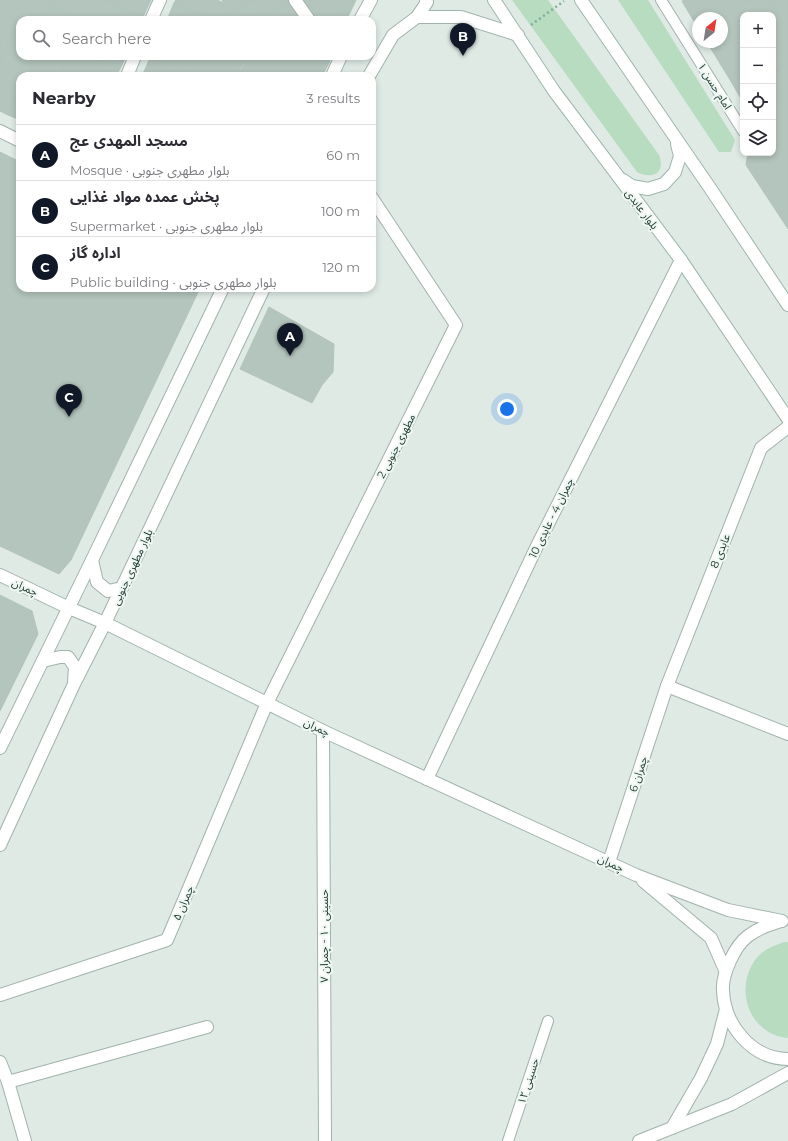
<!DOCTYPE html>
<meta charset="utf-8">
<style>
:root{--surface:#fff;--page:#f2f2f3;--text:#2b2b33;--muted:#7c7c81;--line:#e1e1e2;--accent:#111827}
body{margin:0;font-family:Montserrat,"Noto Sans Arabic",sans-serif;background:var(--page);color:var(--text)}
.controls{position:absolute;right:12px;top:12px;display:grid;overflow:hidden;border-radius:8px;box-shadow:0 2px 6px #0003}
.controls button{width:36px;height:36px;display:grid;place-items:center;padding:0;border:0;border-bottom:1px solid var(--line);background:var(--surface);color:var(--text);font:20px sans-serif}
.compass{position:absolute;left:692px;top:12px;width:36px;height:36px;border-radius:50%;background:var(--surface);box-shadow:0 2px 6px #0003;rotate:30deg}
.you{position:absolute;left:507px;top:409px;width:14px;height:14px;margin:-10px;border:3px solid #fff;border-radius:50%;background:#1a73e8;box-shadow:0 0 0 6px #1a73e833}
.badge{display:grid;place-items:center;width:26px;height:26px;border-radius:50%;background:var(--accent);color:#fff;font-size:13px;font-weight:700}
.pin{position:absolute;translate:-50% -33px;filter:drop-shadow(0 1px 2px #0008)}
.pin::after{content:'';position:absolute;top:21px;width:14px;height:12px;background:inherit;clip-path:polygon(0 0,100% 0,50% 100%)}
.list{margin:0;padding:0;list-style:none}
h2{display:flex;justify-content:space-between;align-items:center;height:52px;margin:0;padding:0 16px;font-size:17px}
h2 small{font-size:13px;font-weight:400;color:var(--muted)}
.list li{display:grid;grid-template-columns:26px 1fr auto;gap:12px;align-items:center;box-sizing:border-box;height:56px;padding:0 16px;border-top:1px solid var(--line)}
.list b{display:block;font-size:15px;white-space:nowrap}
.list p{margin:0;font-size:13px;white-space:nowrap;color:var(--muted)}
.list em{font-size:13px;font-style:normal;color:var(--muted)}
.icon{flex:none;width:22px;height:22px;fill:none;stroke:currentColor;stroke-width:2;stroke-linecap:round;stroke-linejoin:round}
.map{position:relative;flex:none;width:788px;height:1141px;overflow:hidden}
.search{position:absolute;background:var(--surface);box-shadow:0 2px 6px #0003;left:16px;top:16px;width:360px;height:44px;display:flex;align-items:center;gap:10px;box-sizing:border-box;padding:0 14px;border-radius:12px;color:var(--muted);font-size:15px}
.panel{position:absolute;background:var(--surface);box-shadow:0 2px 6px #0003;left:16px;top:72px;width:360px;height:220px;border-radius:12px}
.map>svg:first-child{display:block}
.green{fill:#b7dcbf}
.building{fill:#b4c5bd;stroke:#b1c4bb}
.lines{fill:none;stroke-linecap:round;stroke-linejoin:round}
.service-casing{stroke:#a2b2ac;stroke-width:12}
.minor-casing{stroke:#a2b2ac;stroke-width:14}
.tertiary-casing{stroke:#a2b2ac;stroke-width:14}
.secondary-casing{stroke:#9eb6ac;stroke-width:14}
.path{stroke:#7faf9d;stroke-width:2.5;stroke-dasharray:2 3;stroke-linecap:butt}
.service{stroke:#fff;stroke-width:10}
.minor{stroke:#fff;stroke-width:12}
.tertiary{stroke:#fff;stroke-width:12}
.secondary{stroke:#fff;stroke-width:12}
.labels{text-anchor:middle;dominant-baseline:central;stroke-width:4;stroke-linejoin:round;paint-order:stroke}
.street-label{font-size:11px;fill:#203b32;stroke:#eff7f3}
</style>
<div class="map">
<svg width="788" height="1141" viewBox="0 0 788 1141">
<rect width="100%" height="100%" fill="#dfeae5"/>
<!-- green -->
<g class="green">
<path d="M512,0h36l111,155c7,18 -7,25 -22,17z"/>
<path d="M618,0h30l87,140 -4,12h-12z"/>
<path d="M784,942h4v96c-39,-4 -54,-48 -33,-78 7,-10 18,-14 29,-18z"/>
</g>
<!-- building -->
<g class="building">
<path d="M0,0h39l12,6 -6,14h-25v3l-20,-10z"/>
<path d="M39,0h15l-3,6z"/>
<path d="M54,0h52l37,17 -1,3h-62l-29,-14z"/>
<path d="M106,0h45l-8,17z"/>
<path d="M176,0h41l7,3 11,17h-23l-38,-17z"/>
<path d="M222,0h31l-22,14z"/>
<path d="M253,0h36l1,1 -34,19h-21l-4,-6z"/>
<path d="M301,0h16l-11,7z"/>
<path d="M317,0h17l13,19v1h-32l-9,-13z"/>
<path d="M334,0h22l-9,19z"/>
<path d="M684,0h33l-25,18 -10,-17z"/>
<path d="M717,0h34l-29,20v-2h-24v9l-6,-9z"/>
<path d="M751,0h18l5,8 -9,7h-22v16l-30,21 -6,-10h15v-22z"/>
<path d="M769,0h19v2l-13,9z"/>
<path d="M290,1l7,11 -11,8h-30z"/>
<path d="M788,2v29l-13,-20z"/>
<path d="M174,3l38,17h-45z"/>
<path d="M51,6l29,14h-35z"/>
<path d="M774,8l14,23v12l-15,9v-37h-8z"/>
<path d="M297,12l5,8h-16z"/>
<path d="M0,13l19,9 -19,39z"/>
<path d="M19,22l1,1v33h15l-9,20h-6v12l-12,27 -8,-4v-50z"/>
<path d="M743,31v39l-14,8 -16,-26z"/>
<path d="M788,43v19l-15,11v-21z"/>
<path d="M35,56h33l-8,20h-34z"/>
<path d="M68,56h24l5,3 -8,17h-29z"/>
<path d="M92,56h34l-6,13z"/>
<path d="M151,56h4l42,20h-55z"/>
<path d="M155,56h65l21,11 -4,9h-40z"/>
<path d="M220,56h29l-8,11z"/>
<path d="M249,56h9l12,20h-33z"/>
<path d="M258,56h29l14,20h-31z"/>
<path d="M287,56h17l14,20h-17z"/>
<path d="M304,56h22l4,5 -8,15h-4z"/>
<path d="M97,59l23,10 -4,7h-27z"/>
<path d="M788,62v22l-15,18v-29z"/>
<path d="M743,70v25l-3,2 -11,-19z"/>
<path d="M788,84v145l-42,-64 2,-12h25v-51z"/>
<path d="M20,88v32l-12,-5z"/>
<path d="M0,152l20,10v126h180l-129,272 -12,14 -59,-28z"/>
<path d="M269,307l65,37 -1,28 -11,13 -10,18 -72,-34z"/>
<path d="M0,595l32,16 -32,19z"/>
<path d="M32,611l6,23 -38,18v-22z"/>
<path d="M38,634l-38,77v-59z"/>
</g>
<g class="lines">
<!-- service casing -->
<g class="service-casing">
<g id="service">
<path d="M661,0l82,131"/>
<path d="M508,1141l40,-120"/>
</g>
</g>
<!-- minor casing -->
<g class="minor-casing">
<g id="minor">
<path d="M295,0l14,20"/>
<path d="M151,20l9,-20"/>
<path d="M127,76l8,-20"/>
<path d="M0,131l20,10"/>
<path d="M667,686l121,48"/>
<path d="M323,731l2,410"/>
<path d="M427,779l110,-233 144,-286"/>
<path d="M609,862l58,-176 94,-238 27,-21"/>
<path d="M0,995l167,-55 100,-237 189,-378 -84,-127"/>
<path d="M0,1062l8,20 17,59"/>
<path d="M8,1082l199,-55"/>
</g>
</g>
<!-- tertiary casing -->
<g class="tertiary-casing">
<g id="tertiary">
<path d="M417,17l10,-15 -1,-2"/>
<path d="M360,20l11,-20"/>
<path d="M332,76l9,-20"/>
<path d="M369,76l24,-41 24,-18h44l57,18"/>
<path d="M92,560l5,22 11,9 14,-3"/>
<path d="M0,575l69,33 36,15 218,108 313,144 92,35 54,11"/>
<path d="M43,661l17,-4h8l7,10 -1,14"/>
<path d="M0,748l92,-188 131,-272"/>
<path d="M0,845l74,-161 31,-61 159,-335"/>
<path d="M643,881l68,57 14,32"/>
<path d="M781,921c-13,4 -22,7 -33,15 -8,6 -14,16 -18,25 -4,9 -8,19 -7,29 1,35 29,69 65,69"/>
<path d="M672,1128l29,-50 16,-34 9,-35"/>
<path d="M639,1141l93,-37 56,-31"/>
</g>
</g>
<!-- secondary casing -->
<g class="secondary-casing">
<g id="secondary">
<path d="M494,0l60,91 127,169 107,159"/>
<path d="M581,0l129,188 78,117"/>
<path d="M623,180l9,6 16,3 16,-5 11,-12 5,-16 -3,-12"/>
</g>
</g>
<!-- path -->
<path class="path" d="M531,25l33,-24"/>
<!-- service -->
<use href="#service" class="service"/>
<!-- minor -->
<use href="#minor" class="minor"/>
<!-- tertiary -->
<use href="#tertiary" class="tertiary"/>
<!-- secondary -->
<use href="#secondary" class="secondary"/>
</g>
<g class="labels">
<!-- street labels -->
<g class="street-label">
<text transform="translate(715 86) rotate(58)">امام حسن ۱</text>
<text transform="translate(642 209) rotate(53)">بلوار عابدی</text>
<text transform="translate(396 446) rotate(-63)">مطهری جنوبی 2</text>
<text transform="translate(551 518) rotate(-64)">چمران 4 - عابدی 10</text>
<text transform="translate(720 551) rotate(-68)">عابدی 8</text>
<text transform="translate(132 567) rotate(-65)">بلوار مطهری جنوبی</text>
<text transform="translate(25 587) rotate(25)">چمران</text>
<text transform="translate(317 727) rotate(26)">چمران</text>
<text transform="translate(638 774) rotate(-72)">چمران 6</text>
<text transform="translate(611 863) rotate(25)">چمران</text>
<text transform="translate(183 903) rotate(-67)">چمران ۵</text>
<text transform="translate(324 936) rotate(-90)">حسينی ۱۰ - چمران ۷</text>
<text transform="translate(528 1081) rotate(-72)">حسینی ۱۲</text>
</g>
</g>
</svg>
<div class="controls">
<button>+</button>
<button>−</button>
<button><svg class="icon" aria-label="locate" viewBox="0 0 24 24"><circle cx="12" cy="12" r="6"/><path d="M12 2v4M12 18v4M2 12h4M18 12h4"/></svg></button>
<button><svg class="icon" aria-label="layers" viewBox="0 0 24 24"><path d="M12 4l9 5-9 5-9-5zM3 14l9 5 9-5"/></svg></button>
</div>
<svg class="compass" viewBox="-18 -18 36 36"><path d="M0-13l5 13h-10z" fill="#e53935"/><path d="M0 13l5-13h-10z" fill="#7c7c81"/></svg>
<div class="you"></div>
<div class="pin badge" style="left:290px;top:356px">A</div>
<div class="pin badge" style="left:463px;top:56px">B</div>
<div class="pin badge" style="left:69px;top:417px">C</div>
<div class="search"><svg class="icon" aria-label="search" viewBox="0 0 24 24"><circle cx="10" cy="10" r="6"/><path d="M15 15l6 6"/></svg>Search here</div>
<section class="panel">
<h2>Nearby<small>3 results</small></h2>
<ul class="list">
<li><span class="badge">A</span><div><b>مسجد المهدی عج</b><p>Mosque · بلوار مطهری جنوبی</p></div><em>60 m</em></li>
<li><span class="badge">B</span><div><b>پخش عمده مواد غذایی</b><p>Supermarket · بلوار مطهری جنوبی</p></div><em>100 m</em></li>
<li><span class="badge">C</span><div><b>اداره گاز</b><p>Public building · بلوار مطهری جنوبی</p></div><em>120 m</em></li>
</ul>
</section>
</div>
